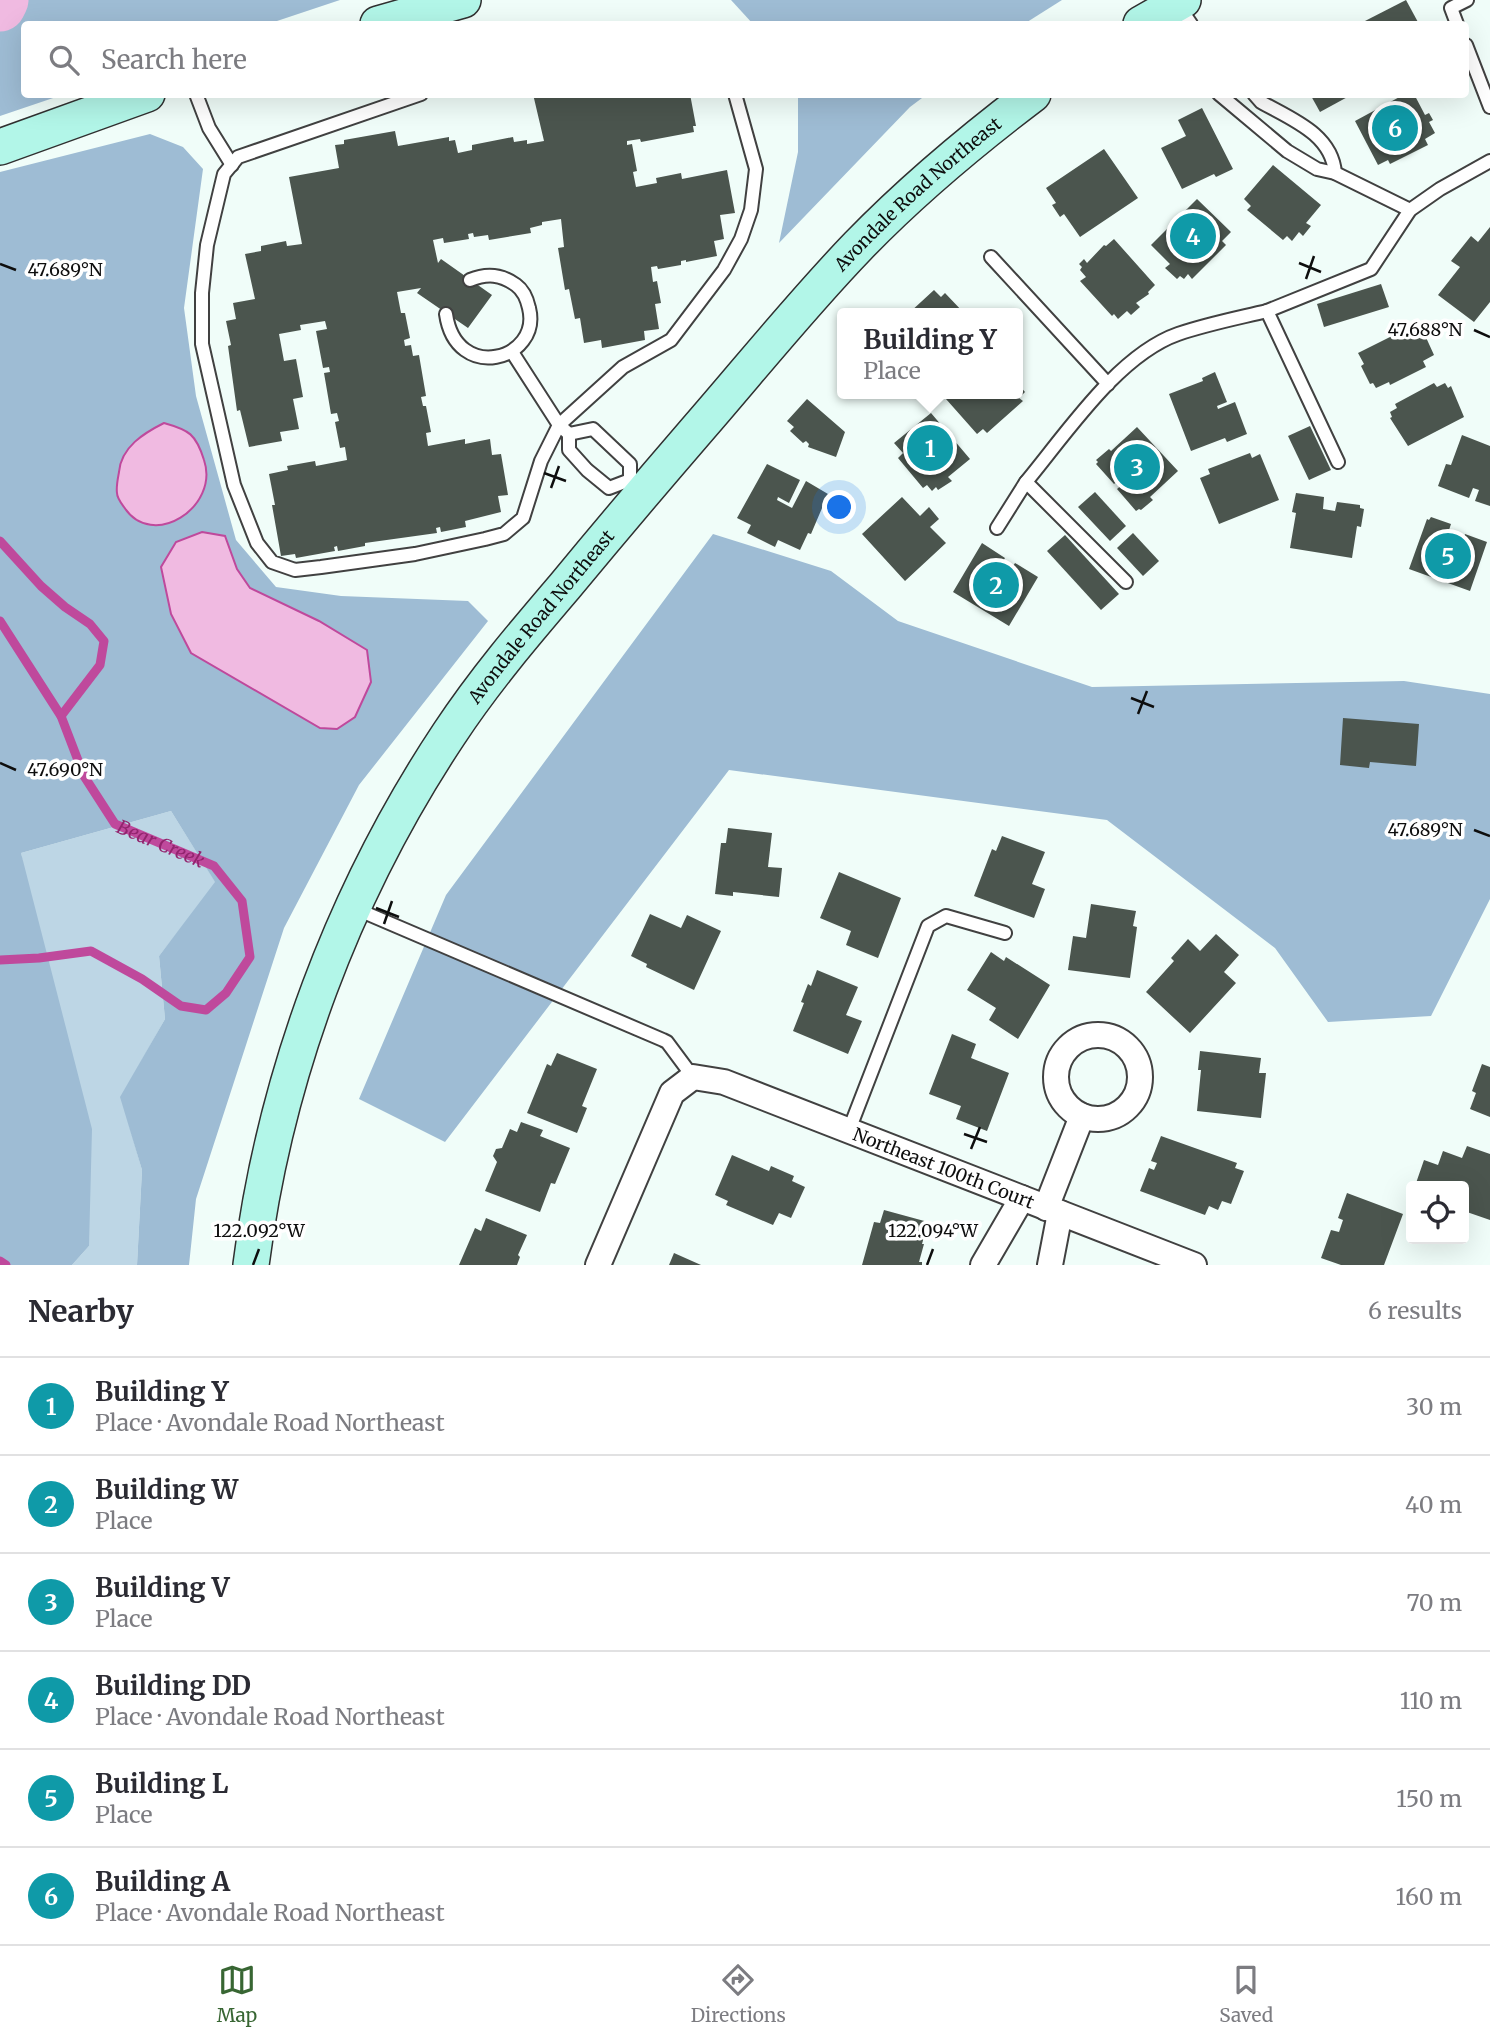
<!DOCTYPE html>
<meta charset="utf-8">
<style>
:root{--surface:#fff;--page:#f2f2f3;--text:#2b2b33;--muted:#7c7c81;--line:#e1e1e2;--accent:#386633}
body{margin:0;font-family:Merriweather,serif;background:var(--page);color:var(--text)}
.controls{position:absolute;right:21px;bottom:21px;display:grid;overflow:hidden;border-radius:7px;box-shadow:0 7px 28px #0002}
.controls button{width:63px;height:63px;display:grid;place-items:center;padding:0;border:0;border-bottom:2px solid var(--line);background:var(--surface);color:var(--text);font:35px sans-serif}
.you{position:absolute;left:840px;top:508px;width:24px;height:24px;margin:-18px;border:5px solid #fff;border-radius:50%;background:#1a73e8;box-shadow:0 0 0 10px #1a73e833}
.badge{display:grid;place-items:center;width:46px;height:46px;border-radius:50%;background:var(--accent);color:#fff;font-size:23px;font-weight:700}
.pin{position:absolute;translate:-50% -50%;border:4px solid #fff;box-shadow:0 2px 7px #0006}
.popup{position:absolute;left:837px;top:308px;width:186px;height:91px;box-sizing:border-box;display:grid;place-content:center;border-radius:7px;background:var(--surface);filter:drop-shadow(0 2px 5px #0005);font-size:23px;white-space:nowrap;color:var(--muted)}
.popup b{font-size:26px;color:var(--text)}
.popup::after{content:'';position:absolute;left:50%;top:100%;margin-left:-14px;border:14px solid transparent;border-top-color:var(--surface)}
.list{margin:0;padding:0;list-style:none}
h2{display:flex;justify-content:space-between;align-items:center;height:91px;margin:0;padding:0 28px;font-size:30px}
h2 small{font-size:23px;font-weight:400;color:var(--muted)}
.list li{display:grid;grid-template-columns:46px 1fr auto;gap:21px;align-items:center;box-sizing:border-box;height:98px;padding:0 28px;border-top:2px solid var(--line)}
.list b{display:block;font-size:26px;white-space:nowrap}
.list p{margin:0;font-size:23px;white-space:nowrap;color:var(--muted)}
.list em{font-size:23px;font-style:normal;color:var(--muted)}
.icon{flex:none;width:38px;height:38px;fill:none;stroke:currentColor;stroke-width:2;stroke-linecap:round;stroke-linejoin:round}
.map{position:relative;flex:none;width:1490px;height:1265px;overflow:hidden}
.search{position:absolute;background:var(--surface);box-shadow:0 7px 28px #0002;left:21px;right:21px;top:21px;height:77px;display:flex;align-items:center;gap:18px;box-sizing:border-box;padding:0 24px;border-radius:7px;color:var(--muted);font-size:26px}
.sheet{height:679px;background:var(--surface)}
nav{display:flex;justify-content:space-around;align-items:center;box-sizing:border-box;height:98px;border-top:2px solid var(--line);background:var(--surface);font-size:19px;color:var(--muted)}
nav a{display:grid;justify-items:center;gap:4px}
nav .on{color:var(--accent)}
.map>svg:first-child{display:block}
.green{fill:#bdd6e5}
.forest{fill:#9ebcd4}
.water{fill:#f0bae1;stroke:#bf499c;stroke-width:2}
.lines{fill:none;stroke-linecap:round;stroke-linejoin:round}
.stream{stroke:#bf499c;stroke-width:9}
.river{stroke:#f0bae1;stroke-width:51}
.building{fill:#4b554e}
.service-casing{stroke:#414141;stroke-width:16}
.minor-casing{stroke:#414141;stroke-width:28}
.secondary-casing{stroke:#303030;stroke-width:38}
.service{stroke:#fff;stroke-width:12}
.minor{stroke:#fff;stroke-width:24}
.secondary{stroke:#b2f6e8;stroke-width:35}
.ticks{fill:none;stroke:#0e0e0e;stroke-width:2.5}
.labels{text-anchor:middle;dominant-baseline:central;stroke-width:7;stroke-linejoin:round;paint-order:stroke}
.street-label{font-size:18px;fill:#0e0e0e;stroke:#fff}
.water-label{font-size:19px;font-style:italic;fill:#92246e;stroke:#fff}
.ticks-label{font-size:18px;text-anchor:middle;fill:#0e0e0e;stroke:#fff;stroke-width:7;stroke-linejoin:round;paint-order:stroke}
</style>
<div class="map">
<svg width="1490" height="1265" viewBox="0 0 1490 1265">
<rect width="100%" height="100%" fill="#f0fdf9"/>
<!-- green -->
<path class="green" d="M171,811l45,72 -57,73 6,63 -44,78 21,73 -5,95h-65l17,-19 -68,-393z"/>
<!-- forest -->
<g class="forest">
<path d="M0,0h340l-72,24h-244v70l38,1 -62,21z"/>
<path d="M731,0h331l-38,24h-271z"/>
<path d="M798,95h128l-16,12 -131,136 19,-91z"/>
<path d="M150,134l33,13 20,22 -19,139 12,88 40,144 40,47 65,9 127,5 20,20 -129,164 -75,143 -88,271 -7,66h-52l5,-95 -22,-73 45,-78 -6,-63 56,-74 -44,-71 -150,42 71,276 -3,117 -17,19h-72v-1093z"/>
<path d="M713,534l118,37 67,50 194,66 312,-6 86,13v205l-59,117 -103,6 -53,-74 -168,-128 -378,-50 -284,372 -86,-43 87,-204z"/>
</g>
<!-- water -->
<g class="water">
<path d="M164,423c25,7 32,11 40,37 16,47 -52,91 -80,47 -3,-4 -7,-9 -7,-14 -1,-7 1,-15 2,-21 2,-25 25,-39 45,-49z"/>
<path d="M202,532l23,4 12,33 13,19 69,33 48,29 4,32 -16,35 -18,12 -17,-1 -129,-75 -20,-39 -10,-47 15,-25z"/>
</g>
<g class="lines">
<!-- stream -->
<g class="stream">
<path d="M0,541l41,45 24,21 25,17 14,17 -4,24 -39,51"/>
<path id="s1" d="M0,621l61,95 23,60 31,48 99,42 28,35 8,56 -24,36 -20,17 -25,-4 -39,-27 -51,-28 -52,7 -39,2"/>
<path d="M0,1261l6,4"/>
</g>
<!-- river -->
<path class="river" d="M0,6l3,-6"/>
</g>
<!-- building -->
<g class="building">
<path d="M1406,0l13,24h-55l-1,-2z"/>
<path d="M533,94h157l6,32h-3l1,6 -53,10 -1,-3 -13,2v4l5,-1 5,27 -4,1 3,15 21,-4 -1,-5 25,-5 1,6 45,-9 8,43 -15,2 4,24 -10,2 3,15 -31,6v-2l-5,1v4l-23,4 -1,-3 -6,1 2,15 4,-1 4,22 -6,1 4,25 -15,2 1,9 -43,8 -1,-8 -17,3 -4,-25 -5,1 -6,-30 -4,1 -7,-42 6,-1 -3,-28 -19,3v3l-12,3 1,5 -42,7 -1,-5 -14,2 -1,-4 -5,1 1,5 -25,4 -1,-5 -10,2 5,23 3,-4 51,36 -24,33 -51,-35 4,-5 -24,4 4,21h4l5,25 -6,2 1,6 6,-1 2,11 6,-1 7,41 -5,1 2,9h3l5,26 -5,1 2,13 37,-7v5l25,-5 2,16 9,-1 7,41 -10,1 3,16 -36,9 1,6 -25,5 -1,-5 -4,1 1,5 -72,10v3l-27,5 -1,-5 -3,1 1,4 -39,7 -1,-4 -14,2 -9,-51h3l-6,-31 19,-4 -1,-4 28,-5 1,5 31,-6 -2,-13 -5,1 -5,-26 4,-1 -2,-8 -6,1 -7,-41 6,-1 -1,-5 -6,1 -7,-37 11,-2 -2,-8 -25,4 1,5 -22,4 5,27 12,-2 7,38 -10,2 6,30 -19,3 2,9 -33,6 -9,-37 -3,1 -9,-65 3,-1 -5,-24 10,-2 -3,-16 22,-4 -10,-45 16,-3v-5l25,-5 1,5 15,-2 -13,-67 50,-9 -4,-23 9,-1v-4l51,-9 3,15 51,-9v4l6,-1 3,13 14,-3v-5l41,-8 1,5 13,-2v4l17,-3z"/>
<path d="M1310,94h43l-33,18z"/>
<path d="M1405,94h9l11,21 4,-2 4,7 -4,2 6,11 -10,6 3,6 -38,19 -2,-4 -10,5 -23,-44z"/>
<path d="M1202,108l31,61 -17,8 -2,-3 -32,15 -21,-41 25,-12 -8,-16z"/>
<path d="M1104,149l34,49 -58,39 -16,-23 -4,3 -8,-12 4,-2 -10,-15z"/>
<path d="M1273,165l48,40 -15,18 5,3 -8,10 -4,-4 -7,9 -5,-5 -4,4 -36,-30 4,-4 -7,-7z"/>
<path d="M1197,199l34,33 -9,9 4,4 -34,34 -4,-5 -4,5 -4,-3 -3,3 -12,-11 5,-4 -19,-19z"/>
<path d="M1490,227v75l-16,20 -36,-27 22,-28 -9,-6 20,-25 7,6z"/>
<path d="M1114,239l41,46 -7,7 1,2 -13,9 4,4 -9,8 -4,-4 -9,8 -4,-5 -2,2 -32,-35 6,-4 -6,-7 2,-3 -3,-3 5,-5 3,4 17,-18 2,1z"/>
<path d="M1381,284l8,23 -65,20 -7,-23z"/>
<path d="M934,290l7,7 4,-4 19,20h-55z"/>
<path d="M1414,325l5,11 5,-3 10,22 -11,6 3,6 -36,18 -1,-3 -13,6 -3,-5 -3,1 -9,-18 3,-2 -6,-11z"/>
<path d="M1215,372l12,30 -10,4 1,3 17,-7 12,32 -20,8 -2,-4 -34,13 -22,-57 34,-13 -1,-3z"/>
<path d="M1434,383l3,4 8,-4 3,5 3,-2 13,31 -56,29 -18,-28 2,-1 -2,-5 7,-4 -2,-4z"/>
<path d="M1018,384l7,8 -6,6 4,3 -36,32 -4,-4 -6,5 -31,-35 6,-5h66z"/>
<path d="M807,399l38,33 -9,25 -28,-10 1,-3 -3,-3 -3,2 -13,-12 4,-4 -7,-6z"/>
<path d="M931,413l39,46 -22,18 4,4 -14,9 -2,-3 -4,4 -5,-6 -4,3 -25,-30 5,-5 -9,-10z"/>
<path d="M1310,426l21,44 -22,10 -21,-44z"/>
<path d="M1137,427l41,44 -28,26 3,3 -12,10 -2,-1 -3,2 -19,-22 6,-5 -4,-4 -5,4 -18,-20 2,-2 -2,-2 13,-11 2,2z"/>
<path d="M1462,435l28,11v60l-15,-5 4,-11 -6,-2 -4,10 -31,-12 8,-22 5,1z"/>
<path d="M1250,453l2,5 8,-4 19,46 -60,24 -19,-46 10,-4 -2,-5z"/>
<path d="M767,464l33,16 -11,23 -11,-6 -1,3 15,8 14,-27 22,13 -17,40 -3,-1 -8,17 -22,-10 -3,7 -28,-14 4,-8 -14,-7z"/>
<path d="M1095,492l31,34 -16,15 -32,-34z"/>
<path d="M1296,493l28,4 -1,12 12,2 2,-9 23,3v3l4,1 -3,18 -4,-1 -5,32 -62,-10 6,-35 -4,-1z"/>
<path d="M902,497l18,19 9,-9 10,12 -9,8 16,16 -41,38 -43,-47z"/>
<path d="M1431,517l20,7 -4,12 16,5 2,-7 22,8 -17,49 -61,-22 18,-50 2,1z"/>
<path d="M1133,533l26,28 -16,15 -26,-28z"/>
<path d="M1065,535l54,59 -18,16 -54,-59z"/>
<path d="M982,543l23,15 -6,10 9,6 7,-11 23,14 -29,49 -56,-34z"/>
<path d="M1343,718l76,6 -3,42 -46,-4 -1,6 -29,-3z"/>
<path d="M728,828l44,5 -4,34 14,1 -3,29 -46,-5v4l-18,-2 6,-51h5z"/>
<path d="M1002,836l43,16 -13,32 13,5 -11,29 -60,-22 18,-47 4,2z"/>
<path d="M839,872l62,26 -23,60 -32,-13 5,-14 -31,-13z"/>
<path d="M1091,904l45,7 -3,15 4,1 -7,51 -62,-8 5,-34 13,2z"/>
<path d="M650,914l31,14 6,-13 34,16 -27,59 -48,-23 1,-3 -16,-8z"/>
<path d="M1216,934l23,21 -15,17 12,11 -46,50 -44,-41 28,-31 -3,-3 17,-19 12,12z"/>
<path d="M991,952l13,9 2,-4 44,28 -32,54 -29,-19 7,-12 -29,-18z"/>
<path d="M817,970l41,17 -12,28 16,6 -14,33 -55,-23 11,-28 -3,-1 7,-18 3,2z"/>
<path d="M952,1034l24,10 -5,14 38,15 -22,58 -31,-12 5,-13 -32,-12z"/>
<path d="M1200,1051l61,7 -2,15h7l-5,45 -64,-7 4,-41h-3z"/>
<path d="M557,1053l40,16 -15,37 5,2 -10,25 -50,-20 20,-49 4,2z"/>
<path d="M1482,1064l8,3v50l-20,-8 6,-16 -4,-2z"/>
<path d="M521,1122l22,8 -3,6 30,12 -15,36 -4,-1 -11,29 -55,-21 12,-29 -4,-6 3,-7 6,-1 8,-19 7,3z"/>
<path d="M1161,1136l76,27 -2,5 9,3 -13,33 -9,-3 -4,9 -9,-4 -4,9 -65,-24 9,-23 5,2 3,-7 -6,-2z"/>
<path d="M1467,1146l23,8v66l-26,-9v-25h-49l9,-26 14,5 5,-14 19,7z"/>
<path d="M732,1155l37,16 2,-5 23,10 -2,5 13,6 -14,31 -12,-5 -6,12 -47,-20 2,-4 -13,-6z"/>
<path d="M1347,1193l56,21 -19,51h-43l-20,-7 10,-28 8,2 4,-12 -5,-2z"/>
<path d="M884,1210l44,12 -6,22h2l-5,18h3v3h-60l12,-43 6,1z"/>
<path d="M486,1218l41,17 -9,20 2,2 -3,8h-58l16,-37 6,3z"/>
<path d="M674,1253l27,12h-32z"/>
</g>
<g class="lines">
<!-- service casing -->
<g class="service-casing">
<g id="service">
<path d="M1178,5l13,19"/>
<path d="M1457,24l-6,-16 16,-8"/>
<path d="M1466,45l24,62"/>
<path d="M196,94l13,34 23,37"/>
<path d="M421,94l-183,63 -14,17 -17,71 -5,48v51l32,141 23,58 15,19 23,8 26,-3 94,-13 70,-15 19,-5 19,-16 18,-57 18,-36 64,-58 48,-27 53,-70 17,-31 10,-29 5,-41 -21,-75"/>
<path d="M1219,94l68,57 30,18 18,4 75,37"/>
<path d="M1254,94l7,8c30,17 71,32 74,71"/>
<path d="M991,257l117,127"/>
<path d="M446,314c10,70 96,46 83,-6 -2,-9 -6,-18 -13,-23 -15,-11 -29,-12 -46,-5"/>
<path d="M512,352l47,73 10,9v16l18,20 22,18 21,-8"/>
<path d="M569,434l24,-5 37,35v16l4,3"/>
<path d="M1338,462l-71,-151 104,-42 39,-59 30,-21 50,-28"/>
<path d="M997,528l29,-46"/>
<path d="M1126,582l-100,-100c40,-48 92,-127 152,-148 29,-10 60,-16 89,-23"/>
<path d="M354,908l309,132 4,2 26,35"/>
<path d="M849,1130l79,-204 18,-10 59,17"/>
</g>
</g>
<!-- minor casing -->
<g class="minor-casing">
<g id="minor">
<circle cx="1098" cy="1077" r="42"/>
<path d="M1046,1208l36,-92"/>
<path id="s2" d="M598,1265l74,-172 21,-16 31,5 470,183"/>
<path d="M983,1265l39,-67"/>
<path d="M1050,1265l10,-52"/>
</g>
</g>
<!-- secondary casing -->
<g class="secondary-casing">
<g id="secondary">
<path d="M378,24l85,-24"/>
<path d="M1141,24l42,-24"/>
<path d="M0,147l147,-53"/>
<path id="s3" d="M251,1265c24,-189 93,-373 198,-531 35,-53 75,-100 116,-148 43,-52 87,-104 131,-155 54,-62 105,-126 162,-185 54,-56 113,-105 175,-152"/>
</g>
</g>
<!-- service -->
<use href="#service" class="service"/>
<!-- minor -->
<use href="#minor" class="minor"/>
<!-- secondary -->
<use href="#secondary" class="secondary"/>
</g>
<!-- ticks -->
<path class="ticks" d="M1299,263l22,9M0,264l16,6M1306,279l8,-23M1474,330l16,7M544,473l22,8M551,488l8,-22M1131,698l23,9M1138,714l9,-23M0,763l16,7M1474,830l16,6M376,908l23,9M384,924l8,-23M964,1134l23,8M971,1149l9,-22M253,1265l6,-16M927,1265l6,-16"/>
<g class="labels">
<!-- street labels -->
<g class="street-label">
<text stroke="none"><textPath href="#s3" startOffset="1288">Avondale Road Northeast</textPath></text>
<text stroke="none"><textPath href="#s3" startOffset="721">Avondale Road Northeast</textPath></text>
<text stroke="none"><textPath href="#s2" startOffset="481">Northeast 100th Court</textPath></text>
</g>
<!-- water labels -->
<g class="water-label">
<text stroke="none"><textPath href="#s1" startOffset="284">Bear Creek</textPath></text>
</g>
</g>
<g class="ticks-label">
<text x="65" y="276">47.689°N</text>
<text x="1425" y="336">47.688°N</text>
<text x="65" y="776">47.690°N</text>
<text x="1425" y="836">47.689°N</text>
<text x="259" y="1237">122.092°W</text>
<text x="933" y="1237">122.094°W</text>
</g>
</svg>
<div class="controls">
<button><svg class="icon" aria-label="locate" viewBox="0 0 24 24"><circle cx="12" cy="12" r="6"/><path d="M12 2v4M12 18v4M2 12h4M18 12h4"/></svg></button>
</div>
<div class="you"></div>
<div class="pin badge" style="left:930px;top:448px;background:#0f9aa8">1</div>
<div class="popup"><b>Building Y</b>Place</div>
<div class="pin badge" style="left:996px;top:585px;background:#0f9aa8">2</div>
<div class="pin badge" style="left:1137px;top:467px;background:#0f9aa8">3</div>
<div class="pin badge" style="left:1193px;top:236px;background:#0f9aa8">4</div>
<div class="pin badge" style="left:1448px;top:556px;background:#0f9aa8">5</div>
<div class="pin badge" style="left:1395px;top:128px;background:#0f9aa8">6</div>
<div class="search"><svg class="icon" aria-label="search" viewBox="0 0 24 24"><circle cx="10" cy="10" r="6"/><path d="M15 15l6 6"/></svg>Search here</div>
</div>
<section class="sheet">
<h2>Nearby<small>6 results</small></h2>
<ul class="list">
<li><span class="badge" style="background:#0f9aa8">1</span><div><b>Building Y</b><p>Place · Avondale Road Northeast</p></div><em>30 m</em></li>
<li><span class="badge" style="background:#0f9aa8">2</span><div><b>Building W</b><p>Place</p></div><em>40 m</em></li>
<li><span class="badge" style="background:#0f9aa8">3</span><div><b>Building V</b><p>Place</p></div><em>70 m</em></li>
<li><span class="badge" style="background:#0f9aa8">4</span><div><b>Building DD</b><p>Place · Avondale Road Northeast</p></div><em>110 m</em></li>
<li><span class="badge" style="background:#0f9aa8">5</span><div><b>Building L</b><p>Place</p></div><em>150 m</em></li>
<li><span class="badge" style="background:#0f9aa8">6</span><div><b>Building A</b><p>Place · Avondale Road Northeast</p></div><em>160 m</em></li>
</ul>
</section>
<nav>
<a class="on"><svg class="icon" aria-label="map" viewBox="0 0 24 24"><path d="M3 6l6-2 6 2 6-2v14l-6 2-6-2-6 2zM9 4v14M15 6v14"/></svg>Map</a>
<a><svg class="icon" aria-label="directions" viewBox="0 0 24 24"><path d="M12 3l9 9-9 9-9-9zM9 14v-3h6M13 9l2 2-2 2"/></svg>Directions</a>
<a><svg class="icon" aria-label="saved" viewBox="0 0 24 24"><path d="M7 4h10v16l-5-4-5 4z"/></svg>Saved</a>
</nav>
